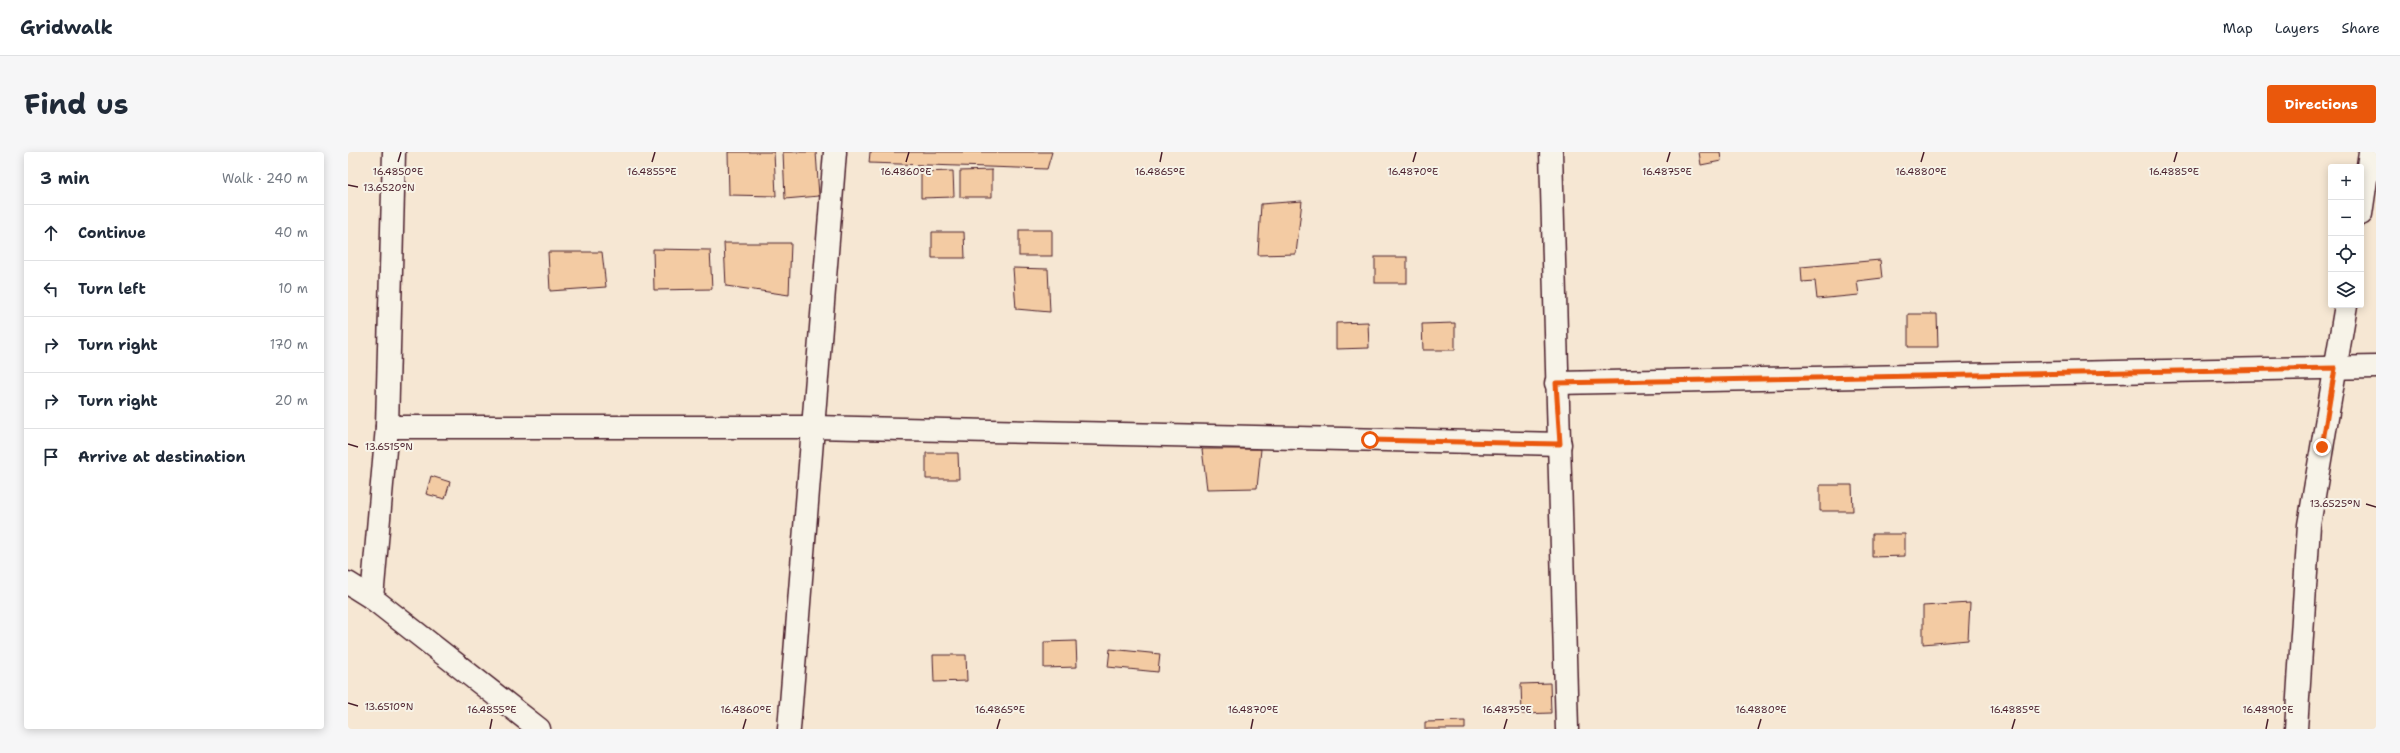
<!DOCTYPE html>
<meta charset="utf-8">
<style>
:root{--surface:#fff;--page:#f6f6f7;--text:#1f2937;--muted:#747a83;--line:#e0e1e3;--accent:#ea580c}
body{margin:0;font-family:"Shantell Sans",sans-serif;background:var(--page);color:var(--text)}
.controls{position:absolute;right:12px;top:12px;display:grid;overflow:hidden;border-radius:4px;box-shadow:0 2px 10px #0003}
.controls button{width:36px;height:36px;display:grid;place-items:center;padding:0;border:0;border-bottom:1px solid var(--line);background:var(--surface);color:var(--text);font:20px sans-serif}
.stop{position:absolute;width:12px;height:12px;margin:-9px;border:3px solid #ea580c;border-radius:50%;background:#fff}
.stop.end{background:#ea580c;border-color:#fff;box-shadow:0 1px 4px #0008}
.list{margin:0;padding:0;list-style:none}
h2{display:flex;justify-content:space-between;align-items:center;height:52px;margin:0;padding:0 16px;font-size:17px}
h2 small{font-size:13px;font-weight:400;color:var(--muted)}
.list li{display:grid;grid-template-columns:26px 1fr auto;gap:12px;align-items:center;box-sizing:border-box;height:56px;padding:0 16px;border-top:1px solid var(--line)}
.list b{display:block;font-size:15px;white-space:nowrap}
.list em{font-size:13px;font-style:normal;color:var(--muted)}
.icon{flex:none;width:22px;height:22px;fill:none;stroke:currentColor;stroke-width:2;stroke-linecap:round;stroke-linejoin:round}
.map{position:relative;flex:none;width:2028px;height:577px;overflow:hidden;border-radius:4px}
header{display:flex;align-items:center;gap:24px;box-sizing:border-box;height:56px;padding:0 20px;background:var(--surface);border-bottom:1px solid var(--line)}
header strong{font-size:19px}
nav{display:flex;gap:22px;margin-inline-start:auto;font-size:14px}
.intro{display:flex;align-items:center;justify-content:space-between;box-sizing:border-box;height:96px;padding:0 24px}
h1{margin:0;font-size:28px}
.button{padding:10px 18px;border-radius:4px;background:var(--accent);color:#fff;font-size:14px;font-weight:700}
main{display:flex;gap:24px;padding:0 24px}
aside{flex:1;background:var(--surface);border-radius:4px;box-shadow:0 2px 10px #0003}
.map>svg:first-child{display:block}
.building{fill:#f3cba3;stroke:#4a1f2b}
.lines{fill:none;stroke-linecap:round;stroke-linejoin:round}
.minor-casing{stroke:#4a1f2b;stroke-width:25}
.secondary-casing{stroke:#4a1f2b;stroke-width:25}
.minor{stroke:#f7f3e8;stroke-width:22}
.secondary{stroke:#f7f3e8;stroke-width:22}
.route{stroke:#ea580c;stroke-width:5}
.ticks{fill:none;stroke:#4a1f2b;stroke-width:1.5}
.ticks-label{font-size:10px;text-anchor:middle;fill:#4a1f2b;stroke:#f7f3e8;stroke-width:4;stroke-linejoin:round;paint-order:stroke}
</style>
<header>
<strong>Gridwalk</strong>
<nav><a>Map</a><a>Layers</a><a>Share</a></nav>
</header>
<div class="intro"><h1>Find us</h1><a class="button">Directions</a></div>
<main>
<aside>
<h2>3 min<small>Walk · 240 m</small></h2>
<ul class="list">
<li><svg class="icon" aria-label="ahead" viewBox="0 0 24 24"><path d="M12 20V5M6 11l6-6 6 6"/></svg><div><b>Continue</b></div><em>40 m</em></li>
<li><svg class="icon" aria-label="left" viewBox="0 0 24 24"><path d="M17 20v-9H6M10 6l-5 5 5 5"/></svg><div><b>Turn left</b></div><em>10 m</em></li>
<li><svg class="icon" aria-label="right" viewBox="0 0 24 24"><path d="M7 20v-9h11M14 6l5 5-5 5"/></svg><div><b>Turn right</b></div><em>170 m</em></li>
<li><svg class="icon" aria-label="right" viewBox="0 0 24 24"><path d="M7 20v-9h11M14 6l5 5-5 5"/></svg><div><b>Turn right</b></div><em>20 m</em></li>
<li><svg class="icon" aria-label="arrive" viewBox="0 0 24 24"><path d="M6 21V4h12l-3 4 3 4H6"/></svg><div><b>Arrive at destination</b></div></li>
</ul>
</aside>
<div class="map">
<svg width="2028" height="577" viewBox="0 0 2028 577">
<rect width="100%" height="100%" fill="#f6e7d3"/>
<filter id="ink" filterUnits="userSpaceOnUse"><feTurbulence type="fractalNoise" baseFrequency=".025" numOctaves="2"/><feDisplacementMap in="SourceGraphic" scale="8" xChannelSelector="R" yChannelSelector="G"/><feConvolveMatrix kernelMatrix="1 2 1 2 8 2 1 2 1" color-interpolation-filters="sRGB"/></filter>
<g filter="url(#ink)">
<!-- building -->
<g class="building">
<path d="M380,0h46l2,44 -47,-1z"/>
<path d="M435,0h33l3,44 -34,3z"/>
<path d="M522,0h182l-5,17 -178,-6z"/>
<path d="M1351,0h21l1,9 -20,4z"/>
<path d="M644,18v27h-32v-26z"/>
<path d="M605,19l1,26 -33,1v-26z"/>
<path d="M954,49l-6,53 -38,1 3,-51z"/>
<rect x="671" y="78" width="33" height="26"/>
<path d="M584,80h32l1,26h-33z"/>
<path d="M376,91h67l-2,52 -63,-9z"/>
<path d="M305,97l57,1 2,39 -58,1z"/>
<path d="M200,100h54l4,35 -56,4z"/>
<rect x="1027" y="105" width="32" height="26"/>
<path d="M1532,108l2,18 -25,3 2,14 -42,4 -2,-18 -13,1 -1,-15z"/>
<path d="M665,116l35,1 2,43 -34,-3z"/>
<path d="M1560,162h29l1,33h-30z"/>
<path d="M1020,170l1,26 -33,1v-26z"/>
<path d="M1107,171v27h-32l-1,-26z"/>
<path d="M854,297h59l-4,39 -50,1z"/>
<path d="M578,301h32l1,26h-33z"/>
<path d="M83,324l19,6 -5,17 -19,-5z"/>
<path d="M1472,333h32l1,26h-33z"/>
<path d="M1524,382h33v22l-33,1z"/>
<path d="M1622,451l-2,37 -45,4v-38z"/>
<path d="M728,489l1,26 -33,1v-26z"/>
<path d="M762,497l50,5 -2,18 -50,-5z"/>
<path d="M585,503h33l1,26 -33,1z"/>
<path d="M1202,531l1,30 -29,1 -1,-30z"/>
<path d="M1117,569v8h-40v-7z"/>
</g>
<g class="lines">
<!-- minor casing -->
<g class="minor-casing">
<g id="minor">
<path d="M1203,0l16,577"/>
<path d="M1208,231l820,-16"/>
<path d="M39,275h427l746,17"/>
<path d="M24,446l15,-171 7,-275"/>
<path d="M441,577l46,-577"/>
</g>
</g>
<!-- secondary casing -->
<g class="secondary-casing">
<g id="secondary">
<path d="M2013,62l9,-62"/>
<path d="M0,431l24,15 167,131"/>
<path d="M1948,577l13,-204 37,-220"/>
</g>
</g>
<!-- minor -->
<use href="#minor" class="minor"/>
<!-- secondary -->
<use href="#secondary" class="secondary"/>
</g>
</g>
<g class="lines" filter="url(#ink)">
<!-- route -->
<path class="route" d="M1022,288l190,4 -4,-61 779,-15 -13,79"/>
</g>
<!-- ticks -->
<path class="ticks" d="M50,10l3,-10M304,10l3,-10M558,10l3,-10M812,10l2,-10M1065,10l3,-10M1319,10l3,-10M1573,10l3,-10M1826,10l3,-10M0,33l10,2M0,292l10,3M2018,352l10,3M0,551l10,3M142,577l2,-10M395,577l3,-10M649,577l3,-10M903,577l2,-10M1156,577l3,-10M1410,577l3,-10M1664,577l3,-10M1918,577l2,-10"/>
<g class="ticks-label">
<text x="50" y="23">16.4850°E</text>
<text x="304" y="23">16.4855°E</text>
<text x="558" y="23">16.4860°E</text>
<text x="812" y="23">16.4865°E</text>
<text x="1065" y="23">16.4870°E</text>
<text x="1319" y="23">16.4875°E</text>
<text x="1573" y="23">16.4880°E</text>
<text x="1826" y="23">16.4885°E</text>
<text x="41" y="39">13.6520°N</text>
<text x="41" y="298">13.6515°N</text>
<text x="1987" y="355">13.6525°N</text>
<text x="41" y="558">13.6510°N</text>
<text x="144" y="561">16.4855°E</text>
<text x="398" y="561">16.4860°E</text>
<text x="652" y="561">16.4865°E</text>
<text x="905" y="561">16.4870°E</text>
<text x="1159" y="561">16.4875°E</text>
<text x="1413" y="561">16.4880°E</text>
<text x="1667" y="561">16.4885°E</text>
<text x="1920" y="561">16.4890°E</text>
</g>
</svg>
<div class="controls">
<button>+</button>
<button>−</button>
<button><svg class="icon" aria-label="locate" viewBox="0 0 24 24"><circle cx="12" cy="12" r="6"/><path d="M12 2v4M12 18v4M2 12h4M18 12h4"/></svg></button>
<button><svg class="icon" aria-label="layers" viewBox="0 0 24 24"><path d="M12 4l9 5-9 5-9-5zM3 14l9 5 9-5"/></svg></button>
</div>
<div class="stop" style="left:1022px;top:288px"></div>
<div class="stop end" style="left:1974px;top:295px"></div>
</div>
</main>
